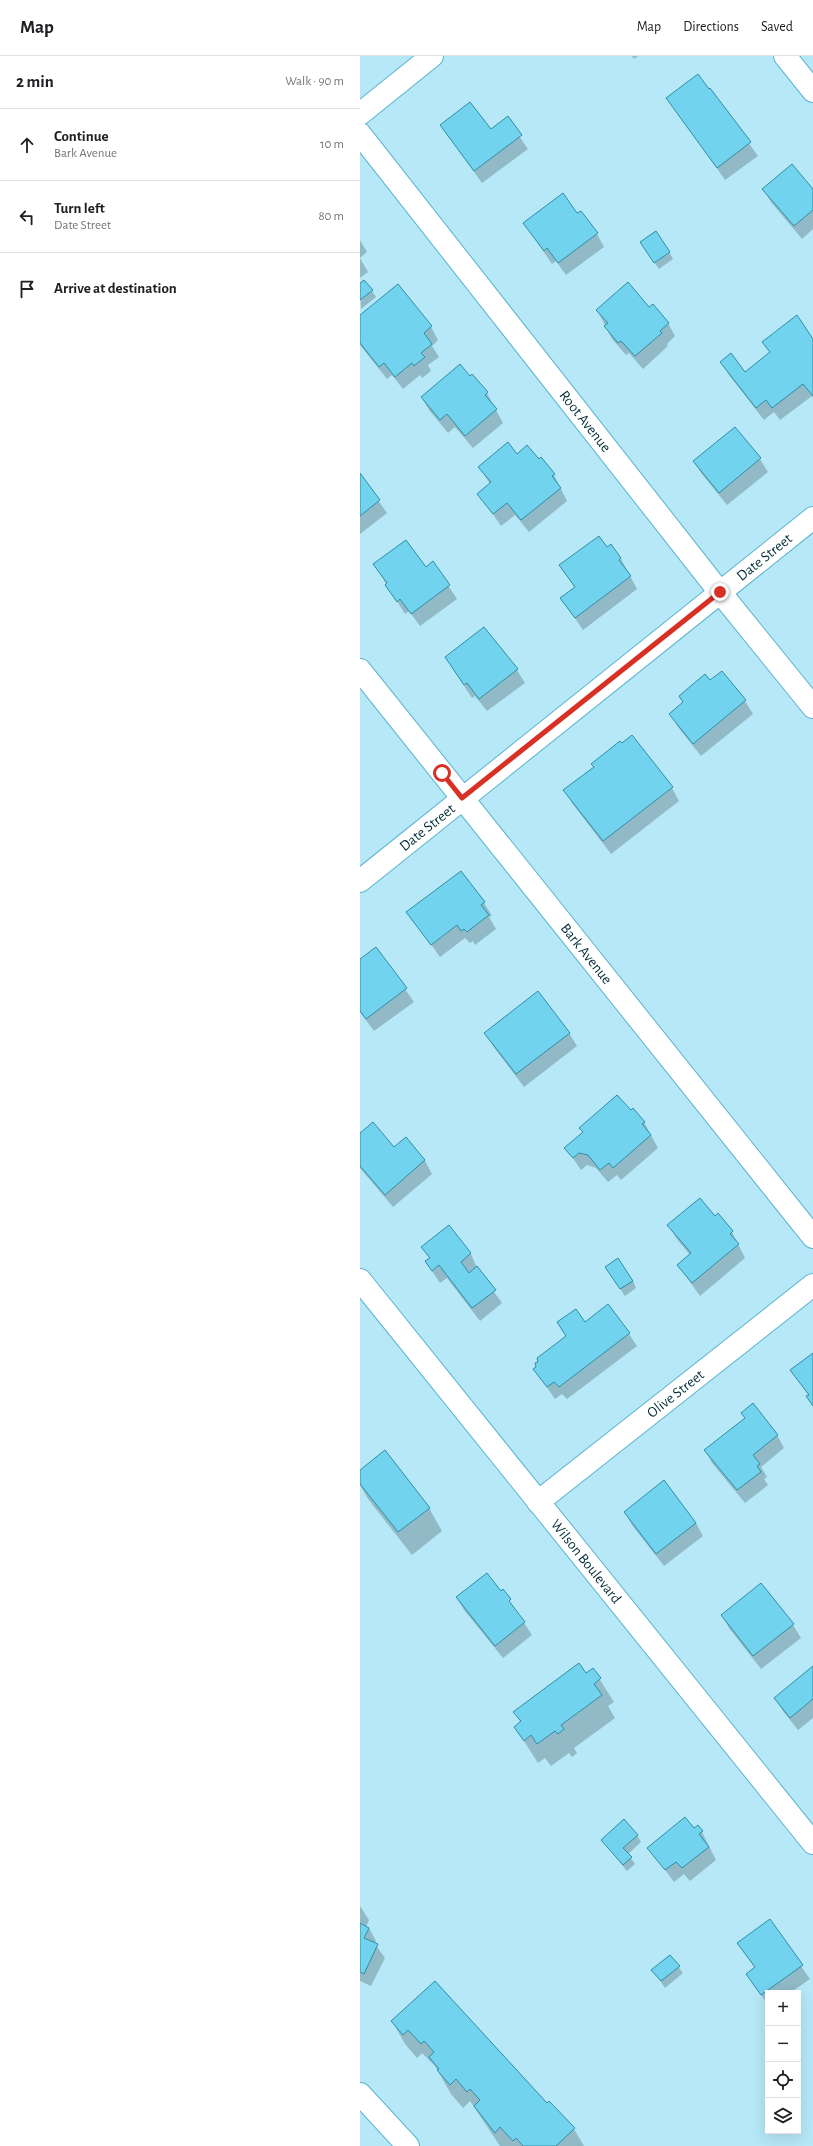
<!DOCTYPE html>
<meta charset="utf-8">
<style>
:root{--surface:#fff;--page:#f2f2f2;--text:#202124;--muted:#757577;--line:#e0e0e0}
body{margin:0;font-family:"Alegreya Sans",sans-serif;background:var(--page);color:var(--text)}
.controls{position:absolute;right:12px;bottom:12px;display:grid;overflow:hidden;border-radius:0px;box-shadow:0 4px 16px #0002}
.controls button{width:36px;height:36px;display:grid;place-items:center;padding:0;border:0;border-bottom:1px solid var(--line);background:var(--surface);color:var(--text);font:20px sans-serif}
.stop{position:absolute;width:12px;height:12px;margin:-9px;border:3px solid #d93025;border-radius:50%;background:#fff}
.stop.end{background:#d93025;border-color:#fff;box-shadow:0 1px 4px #0008}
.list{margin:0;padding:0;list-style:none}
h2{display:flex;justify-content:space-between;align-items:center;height:52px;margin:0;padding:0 16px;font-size:17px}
h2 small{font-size:13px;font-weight:400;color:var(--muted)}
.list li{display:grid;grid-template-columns:26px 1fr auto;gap:12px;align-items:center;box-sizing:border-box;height:72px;padding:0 16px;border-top:1px solid var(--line)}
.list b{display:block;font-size:15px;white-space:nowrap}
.list p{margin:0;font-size:13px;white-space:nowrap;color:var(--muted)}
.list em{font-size:13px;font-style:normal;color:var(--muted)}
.icon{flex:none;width:22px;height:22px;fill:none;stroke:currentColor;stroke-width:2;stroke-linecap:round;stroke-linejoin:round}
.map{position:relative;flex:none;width:453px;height:2090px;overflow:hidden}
header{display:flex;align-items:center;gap:24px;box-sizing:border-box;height:56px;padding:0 20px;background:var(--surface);border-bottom:1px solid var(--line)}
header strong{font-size:19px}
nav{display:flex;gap:22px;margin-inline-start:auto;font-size:14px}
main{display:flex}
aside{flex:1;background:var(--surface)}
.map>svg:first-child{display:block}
.shadow{fill:#0003}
.building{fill:#72d3ef;stroke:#2f8ea6}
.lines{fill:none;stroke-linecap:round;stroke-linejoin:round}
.minor-casing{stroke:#5bb4ce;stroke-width:24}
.minor{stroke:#fff;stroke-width:22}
.route{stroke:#d93025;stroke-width:5}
.labels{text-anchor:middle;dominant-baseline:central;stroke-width:4;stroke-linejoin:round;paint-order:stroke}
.street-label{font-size:15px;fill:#052e38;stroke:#b6e8f8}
</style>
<header>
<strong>Map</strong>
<nav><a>Map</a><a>Directions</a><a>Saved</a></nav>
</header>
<main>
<aside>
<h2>2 min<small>Walk · 90 m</small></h2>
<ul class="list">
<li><svg class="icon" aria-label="ahead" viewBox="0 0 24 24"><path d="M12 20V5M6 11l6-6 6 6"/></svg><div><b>Continue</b><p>Bark Avenue</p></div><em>10 m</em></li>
<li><svg class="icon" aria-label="left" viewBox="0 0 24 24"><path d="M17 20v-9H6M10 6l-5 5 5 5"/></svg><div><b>Turn left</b><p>Date Street</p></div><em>80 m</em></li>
<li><svg class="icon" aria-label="arrive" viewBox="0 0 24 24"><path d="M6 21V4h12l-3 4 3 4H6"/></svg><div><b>Arrive at destination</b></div></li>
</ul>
</aside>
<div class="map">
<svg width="453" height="2090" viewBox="0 0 453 2090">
<rect width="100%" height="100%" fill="#b6e8f8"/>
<!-- shadow -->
<g class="shadow">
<path d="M272,0h6l-4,3z"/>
<path d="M350,33l48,67 -33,24 -57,-82z"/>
<path d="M147,62l21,31 -46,34 -41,-57 49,5z"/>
<path d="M403,133l50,1v39l-11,10 -31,-37z"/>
<path d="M217,158l20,20 7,13 -38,28 -10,-14 -4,3 -28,-41z"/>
<path d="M0,184l7,12 -7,6z"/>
<path d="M285,193l24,3 4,7 -14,10z"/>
<path d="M0,202l8,14 -8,6z"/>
<path d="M0,228l12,7 4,6 -15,12z"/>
<path d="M38,230l33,41 7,13 -6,6 7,11 -11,8 3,6 -9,7 -2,-3 -17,14 -11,-14 -5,4 -27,-34v-29z"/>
<path d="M289,252l19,15 7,13 -8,8 1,2 -25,23 -14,-16 -3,2 -14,-16 -15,-29z"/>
<path d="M453,284v58l-1,-2 -32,24 -6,-8 -10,8 -35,-45 -8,-13 23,11 26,-20 -7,-11z"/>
<path d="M112,320l15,17 16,30 -30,25 -18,-21 -7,6 -19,-23 -7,-12z"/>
<path d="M375,372l25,31 8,13 -41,33 -25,-31 -8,-12z"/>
<path d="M157,399l21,5 3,-2 13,17 13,26 -38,31 -14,-17 -14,11 -22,-32 11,-10 -11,-17z"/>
<path d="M0,419l27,38 -27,21z"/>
<path d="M250,490l11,13 16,30 -54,41 -22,-32 14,-10 -14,-22z"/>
<path d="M73,507l24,36 -37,27 -11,-15 -4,3 -31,-50 52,4z"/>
<path d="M124,572l33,42 8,13 -38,28 -12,-15 -3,2 -26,-40z"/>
<path d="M362,616l23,29 8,13 -52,42 -23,-29 -8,-13z"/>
<path d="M234,711l78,21 7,13 -68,53 -39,-51 -7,-13z"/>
<path d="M101,816l23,31 8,13 -3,1 7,12 -21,16 -2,-4 -3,2 -5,-5 -25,19 -32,-45z"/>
<path d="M16,892l38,54 -40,29 -14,-19v-52z"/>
<path d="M126,977h83l8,13 -53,41 -31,-41z"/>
<path d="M270,1056l14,10 14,26 -37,32 -4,-5 -9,7 -12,-14 -9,-3 -6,5 -15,-22 17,-15 -3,-5z"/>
<path d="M0,1078l34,15 12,-10 19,22 7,13 -39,33 -33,-39z"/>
<path d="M358,1159l14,17 13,26 -45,38 -22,-31 12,-10 -14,-17 -7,-13 46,-8z"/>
<path d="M89,1170l22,28 6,14 25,35 -22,18 -33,-43 -7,5 -14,-21 4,-3 -7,-12z"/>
<path d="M246,1212l27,13 3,7 -11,8z"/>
<path d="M251,1251l26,39 -70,53 -5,-5 -7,5 -21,-30 4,-2 1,-5 45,-39z"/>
<path d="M453,1299v51l-5,-9 1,-1 -17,-26z"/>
<path d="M382,1357l35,22 7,13 -23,19 6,10 -3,2 4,6 -23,18 -33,-40 -7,-13 40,-31z"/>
<path d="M0,1416l69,36 13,23 -30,24 -44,-56 -8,-14z"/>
<path d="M265,1456l71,11 7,13 -39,30 -32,-41z"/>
<path d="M143,1535l29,44 -29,23 -39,-48 -7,-12z"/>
<path d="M362,1559l71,10 8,13 -40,31 -32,-41z"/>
<path d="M453,1611v51l-15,12 -15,-19 -8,-13z"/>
<path d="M233,1613l21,33 -6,4 7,12 -41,30 3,5 -5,4 -3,-4 -18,13 -6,-8 -7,5 -23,-36 6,-4 -7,-11z"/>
<path d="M333,1773l9,3 14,28 -26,21 -6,-7 -10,8 -25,-34z"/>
<path d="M277,1779l4,7 -13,12 7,10 -8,7 -25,-31z"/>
<path d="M0,1850l9,14 -3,7 3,1 7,13 -1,3 10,14 -14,28 -11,-5z"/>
<path d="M409,1865l41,58 -20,14h-22v12l-21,-31 8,-6 -17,-25z"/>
<path d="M310,1900l13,17 -18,15 -12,-18z"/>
<path d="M75,1926l112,122 2,-2 25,27 10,17h-84l-30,-45 -7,7 -12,-14 -16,-28 -13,-13 -5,5 -12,-14 -13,-23z"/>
<path d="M438,1996l4,8 -4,3z"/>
</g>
<!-- building -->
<g class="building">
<path d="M338,18l11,15 1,-1 41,54 -34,26 -51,-70z"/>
<path d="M110,46l21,27 17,-13 14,19 -48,36 -34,-46z"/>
<path d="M432,108l21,25v21l-19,16 -32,-37z"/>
<path d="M203,137l14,20 4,-2 17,22 -40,30 -11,-15 -3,3 -21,-28z"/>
<path d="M296,175l14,21 -16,11 -14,-21z"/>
<path d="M4,224l9,10 -13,10v-17z"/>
<path d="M268,226l21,25 4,-3 16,19 -9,8 2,2 -27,23 -14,-15 -3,2 -14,-17 4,-3 -12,-13z"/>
<path d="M38,228l34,42 -8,7 8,11 -11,9 4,4 -11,9 -2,-3 -17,14 -11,-14 -5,4 -19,-24v-28z"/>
<path d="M437,259l16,24v57l-10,-12 -31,24 -6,-8 -10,8 -36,-46 11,-9 14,19 25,-20 -8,-10z"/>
<path d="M100,308l10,12 2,-2 16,18 -3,3 12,14 -32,27 -18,-22 -7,6 -19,-23z"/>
<path d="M375,371l26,31 -42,35 -26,-32z"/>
<path d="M148,386l9,12 10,-9 12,14 2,-2 14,17 -3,2 9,12 -40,32 -14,-17 -14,11 -16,-20 14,-12 -13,-15z"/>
<path d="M0,417l20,27 -20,16z"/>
<path d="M239,480l8,11 4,-3 10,14 -2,2 12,16 -56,42 -15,-20 15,-11 -16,-22z"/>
<path d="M46,484l20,27 7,-6 17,24 -39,29 -11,-15 -3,3 -12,-17 2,-2 -14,-19z"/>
<path d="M124,571l34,42 -39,30 -12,-16 -3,2 -19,-28z"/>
<path d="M362,615l24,29 -53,44 -24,-30 14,-12 -4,-6 26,-22 5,6z"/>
<path d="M272,679l41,52 -70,54 -40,-51 31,-23 -3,-3 29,-23 2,2z"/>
<path d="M101,815l24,31 -4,3 8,10 -22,17 -3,-3 -3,2 -4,-6 -26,20 -25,-33z"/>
<path d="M16,891l31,41 -41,31 -6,-8v-52z"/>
<path d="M178,935l32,42 -54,41 -32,-41z"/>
<path d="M257,1039l14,15 2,-2 12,14 -3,2 9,11 -38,33 -4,-5 -9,7 -12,-15 -9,-2 -6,5 -9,-10 19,-16 -4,-4z"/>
<path d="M13,1066l21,25 12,-10 19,23 -40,35 -25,-29v-33z"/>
<path d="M340,1142l15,18 3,-3 15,18 -3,3 9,10 -47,39 -15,-18 14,-12 -24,-28z"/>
<path d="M89,1169l22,28 -10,9 8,11 8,-7 19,24 -24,18 -33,-43 -7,6 -7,-10 5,-3 -9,-11z"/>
<path d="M258,1202l15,23 -13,8 -15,-22z"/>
<path d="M248,1248l22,29 -71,54 -5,-5 -7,5 -14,-18 3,-2 -1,-4 3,-1 -1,-4 29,-22 -9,-14 19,-13 9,13z"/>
<path d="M453,1297v53l-7,-10 3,-1 -19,-25z"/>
<path d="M393,1347l25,32 -25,20 7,9 -3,2 4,6 -24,18 -33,-40 41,-32 -4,-5z"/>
<path d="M25,1394l45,58 -32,24 -38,-48v-14z"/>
<path d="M304,1424l32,43 -40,31 -32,-42z"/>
<path d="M127,1517l14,18 2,-2 8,10 -2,2 16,21 -30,24 -39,-49z"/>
<path d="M401,1527l33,41 -41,32 -32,-41z"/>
<path d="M219,1607l7,10 7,-5 8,10 -7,6 8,11 -41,30 3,4 -6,5 -3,-3 -18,13 -6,-9 -7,6 -10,-14 7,-6 -8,-9z"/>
<path d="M453,1610v33l-23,19 -16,-20z"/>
<path d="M325,1761l9,11 4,-3 5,6 -4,3 10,13 -27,21 -6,-6 -11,8 -18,-22z"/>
<path d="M264,1763l14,16 -15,13 9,9 -9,8 -22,-25z"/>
<path d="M410,1863l33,46 -42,30 -15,-21 9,-7 -18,-24z"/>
<path d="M0,1867l9,5 -5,10 14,6 -14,30 -4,-2z"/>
<path d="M310,1899l10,11 -19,15 -10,-11z"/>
<path d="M75,1925l112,122 2,-2 26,27 -19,18h-33l-7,-8 -3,3 -13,-14 -5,6 -21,-27 6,-6 -10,-11 -3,3 -11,-13 -6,6 -13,-15 2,-1 -10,-12 5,-5 -10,-11 -3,3 -13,-14 -5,5 -12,-14z"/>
</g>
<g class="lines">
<!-- minor casing -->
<g class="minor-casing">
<g id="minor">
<path d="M425,0l28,35"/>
<path d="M0,58l72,-58"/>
<path id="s1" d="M0,78l351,447 102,126"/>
<path id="s2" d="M0,614l453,567"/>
<path id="s3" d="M0,825l453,-363"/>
<path id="s4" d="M0,1224l453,563"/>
<path id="s5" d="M178,1446l275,-217"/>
<path d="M0,2038l48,52"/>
</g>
</g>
<!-- minor -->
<use href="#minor" class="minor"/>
</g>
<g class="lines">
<!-- route -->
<path class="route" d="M82,717l20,25 258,-206"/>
</g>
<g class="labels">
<!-- street labels -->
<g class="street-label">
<text stroke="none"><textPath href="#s1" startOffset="365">Root Avenue</textPath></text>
<text stroke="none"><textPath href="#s3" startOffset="518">Date Street</textPath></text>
<text stroke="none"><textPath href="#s3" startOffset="86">Date Street</textPath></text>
<text stroke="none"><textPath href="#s2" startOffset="363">Bark Avenue</textPath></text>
<text stroke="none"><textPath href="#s5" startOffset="175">Olive Street</textPath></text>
<text stroke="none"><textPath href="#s4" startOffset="361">Wilson Boulevard</textPath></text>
</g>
</g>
</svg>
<div class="controls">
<button>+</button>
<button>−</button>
<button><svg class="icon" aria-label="locate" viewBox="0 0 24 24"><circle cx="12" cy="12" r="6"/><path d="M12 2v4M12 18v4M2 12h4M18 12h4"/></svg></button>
<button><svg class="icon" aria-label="layers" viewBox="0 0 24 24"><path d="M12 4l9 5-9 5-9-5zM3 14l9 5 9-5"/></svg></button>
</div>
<div class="stop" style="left:82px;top:717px"></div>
<div class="stop end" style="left:360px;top:536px"></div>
</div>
</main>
